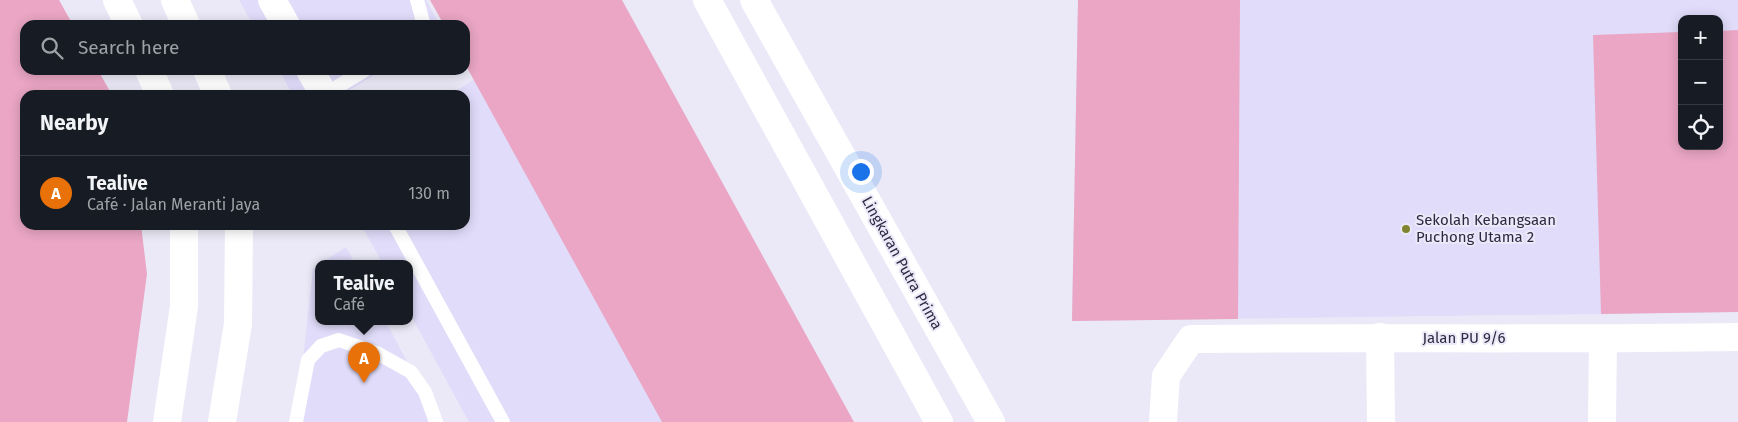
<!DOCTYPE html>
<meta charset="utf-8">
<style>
:root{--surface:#171b24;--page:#242831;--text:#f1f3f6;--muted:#9ea1a6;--line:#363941;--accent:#81842e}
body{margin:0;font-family:"Fira Sans",sans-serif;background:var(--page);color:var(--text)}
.controls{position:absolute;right:15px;top:15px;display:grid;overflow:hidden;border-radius:10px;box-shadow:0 2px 12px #0003}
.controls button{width:45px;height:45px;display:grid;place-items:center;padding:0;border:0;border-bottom:1px solid var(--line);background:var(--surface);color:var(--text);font:25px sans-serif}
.you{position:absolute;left:860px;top:171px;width:18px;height:18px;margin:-12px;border:4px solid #fff;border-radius:50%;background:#1a73e8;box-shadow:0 0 0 8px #1a73e833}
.badge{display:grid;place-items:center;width:32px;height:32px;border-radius:50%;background:var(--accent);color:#fff;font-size:16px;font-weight:700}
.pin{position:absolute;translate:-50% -41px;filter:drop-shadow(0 1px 2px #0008)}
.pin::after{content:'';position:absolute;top:26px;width:18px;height:15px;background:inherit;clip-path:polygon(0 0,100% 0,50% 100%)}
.popup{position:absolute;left:315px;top:260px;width:98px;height:65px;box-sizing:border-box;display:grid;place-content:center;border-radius:10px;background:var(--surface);filter:drop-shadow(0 1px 4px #0005);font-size:16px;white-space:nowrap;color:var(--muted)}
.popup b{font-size:19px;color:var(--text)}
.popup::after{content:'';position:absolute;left:50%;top:100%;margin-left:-10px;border:10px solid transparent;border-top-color:var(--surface)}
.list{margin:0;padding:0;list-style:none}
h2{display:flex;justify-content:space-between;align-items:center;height:65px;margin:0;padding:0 20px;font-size:21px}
h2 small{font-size:16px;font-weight:400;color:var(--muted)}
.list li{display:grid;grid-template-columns:32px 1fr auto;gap:15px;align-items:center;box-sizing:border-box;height:75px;padding:0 20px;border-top:1px solid var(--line)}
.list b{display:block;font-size:19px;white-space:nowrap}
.list p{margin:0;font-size:16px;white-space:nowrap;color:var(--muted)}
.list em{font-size:16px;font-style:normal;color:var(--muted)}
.icon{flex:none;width:28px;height:28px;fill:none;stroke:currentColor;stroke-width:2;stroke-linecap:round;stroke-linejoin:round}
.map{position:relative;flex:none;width:1738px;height:422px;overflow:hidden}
.search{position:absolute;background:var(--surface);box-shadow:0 2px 12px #0003;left:20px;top:20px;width:450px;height:55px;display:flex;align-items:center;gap:12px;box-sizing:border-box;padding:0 18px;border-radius:15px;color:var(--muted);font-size:19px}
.panel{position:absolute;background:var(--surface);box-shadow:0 2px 12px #0003;left:20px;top:90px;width:450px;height:140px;border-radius:15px}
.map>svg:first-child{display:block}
.built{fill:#e0dcfa;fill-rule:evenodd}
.green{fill:#eaa6c4}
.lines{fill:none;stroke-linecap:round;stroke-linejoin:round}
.lane{stroke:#fff;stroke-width:14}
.street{stroke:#fff;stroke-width:28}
.secondary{stroke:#fff;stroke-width:28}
.poi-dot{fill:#81842e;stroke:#ebe9f7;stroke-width:2}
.labels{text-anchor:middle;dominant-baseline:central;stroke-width:4;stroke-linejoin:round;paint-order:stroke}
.poi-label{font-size:15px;fill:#2e2943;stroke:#ebe9f7;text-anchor:start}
.street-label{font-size:15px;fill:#2e2943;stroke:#ebe9f7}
</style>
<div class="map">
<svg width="1738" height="422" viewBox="0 0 1738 422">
<rect width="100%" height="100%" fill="#ebe9f7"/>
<!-- built -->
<g class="built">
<path d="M239,0h187l14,25h-187z"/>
<path d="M1078,0h660v312l-666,9zM1682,19h37v127h-37z"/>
<path d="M279,70h104l-42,25h-48z"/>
<path d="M476,78l190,344h-197l-60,-110v-48h-26l-22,-39h104v-130h-15z"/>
<path d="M346,247l9,17h-35z"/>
<path d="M319,265v57h67l53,100h-143l17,-153z"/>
</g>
<!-- green -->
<g class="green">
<path d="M0,0h59l14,25h-48v45h73l14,25h-87v130h116l6,49 -20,148h-127z"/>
<path d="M430,0h192l232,422h-192l-197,-358v-39h-21z"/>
<path d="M1078,0h162l-2,319 -166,2z"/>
<path d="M1738,30v282l-137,2 -8,-279 89,-3v114h37v-115z"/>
</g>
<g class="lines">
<!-- lane -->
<g class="lane">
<path d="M417,0l6,22 -2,3"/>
<path d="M324,95l41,-25"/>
<path d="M395,225l108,197"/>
<path d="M296,422l12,-62 13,-14 18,-6 38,13 34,19 14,20 11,30"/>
</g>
<!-- street -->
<g class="street">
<path d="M272,0l14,25"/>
<path d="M310,70l14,25"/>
<path d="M1380,337l1,85"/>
<path d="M1163,422l3,-46 25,-37c182,-2 365,1 547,-2"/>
<path d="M1602,422l1,-83"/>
</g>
<!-- secondary -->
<g class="secondary">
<path d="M117,0l12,25"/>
<path d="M175,0l11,25"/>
<path d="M707,0l232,422"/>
<path d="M754,0l237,422"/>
<path d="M149,70l11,25"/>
<path d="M207,70l11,25"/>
<path d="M167,422l17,-116v-81"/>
<path d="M222,422l16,-98 1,-99"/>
</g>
</g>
<!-- markers -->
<circle class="poi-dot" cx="1406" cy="229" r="5"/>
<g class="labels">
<!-- poi labels -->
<g class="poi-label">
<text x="1416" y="220">Sekolah Kebangsaan<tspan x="1416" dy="17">Puchong Utama 2</tspan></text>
</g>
<!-- street labels -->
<g class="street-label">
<text transform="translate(902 263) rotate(61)">Lingkaran Putra Prima</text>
<text x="1464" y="338">Jalan PU 9/6</text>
</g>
</g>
</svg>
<div class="controls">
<button>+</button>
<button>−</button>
<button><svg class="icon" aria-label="locate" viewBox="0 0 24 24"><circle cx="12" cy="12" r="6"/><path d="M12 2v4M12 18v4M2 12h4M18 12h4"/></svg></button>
</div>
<div class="you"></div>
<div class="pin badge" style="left:364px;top:383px;background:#e8710a">A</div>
<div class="popup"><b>Tealive</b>Café</div>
<div class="search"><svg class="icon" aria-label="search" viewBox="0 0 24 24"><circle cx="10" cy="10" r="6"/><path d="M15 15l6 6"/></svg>Search here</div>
<section class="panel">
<h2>Nearby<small></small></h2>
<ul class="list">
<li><span class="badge" style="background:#e8710a">A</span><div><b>Tealive</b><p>Café · Jalan Meranti Jaya</p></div><em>130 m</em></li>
</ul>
</section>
</div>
